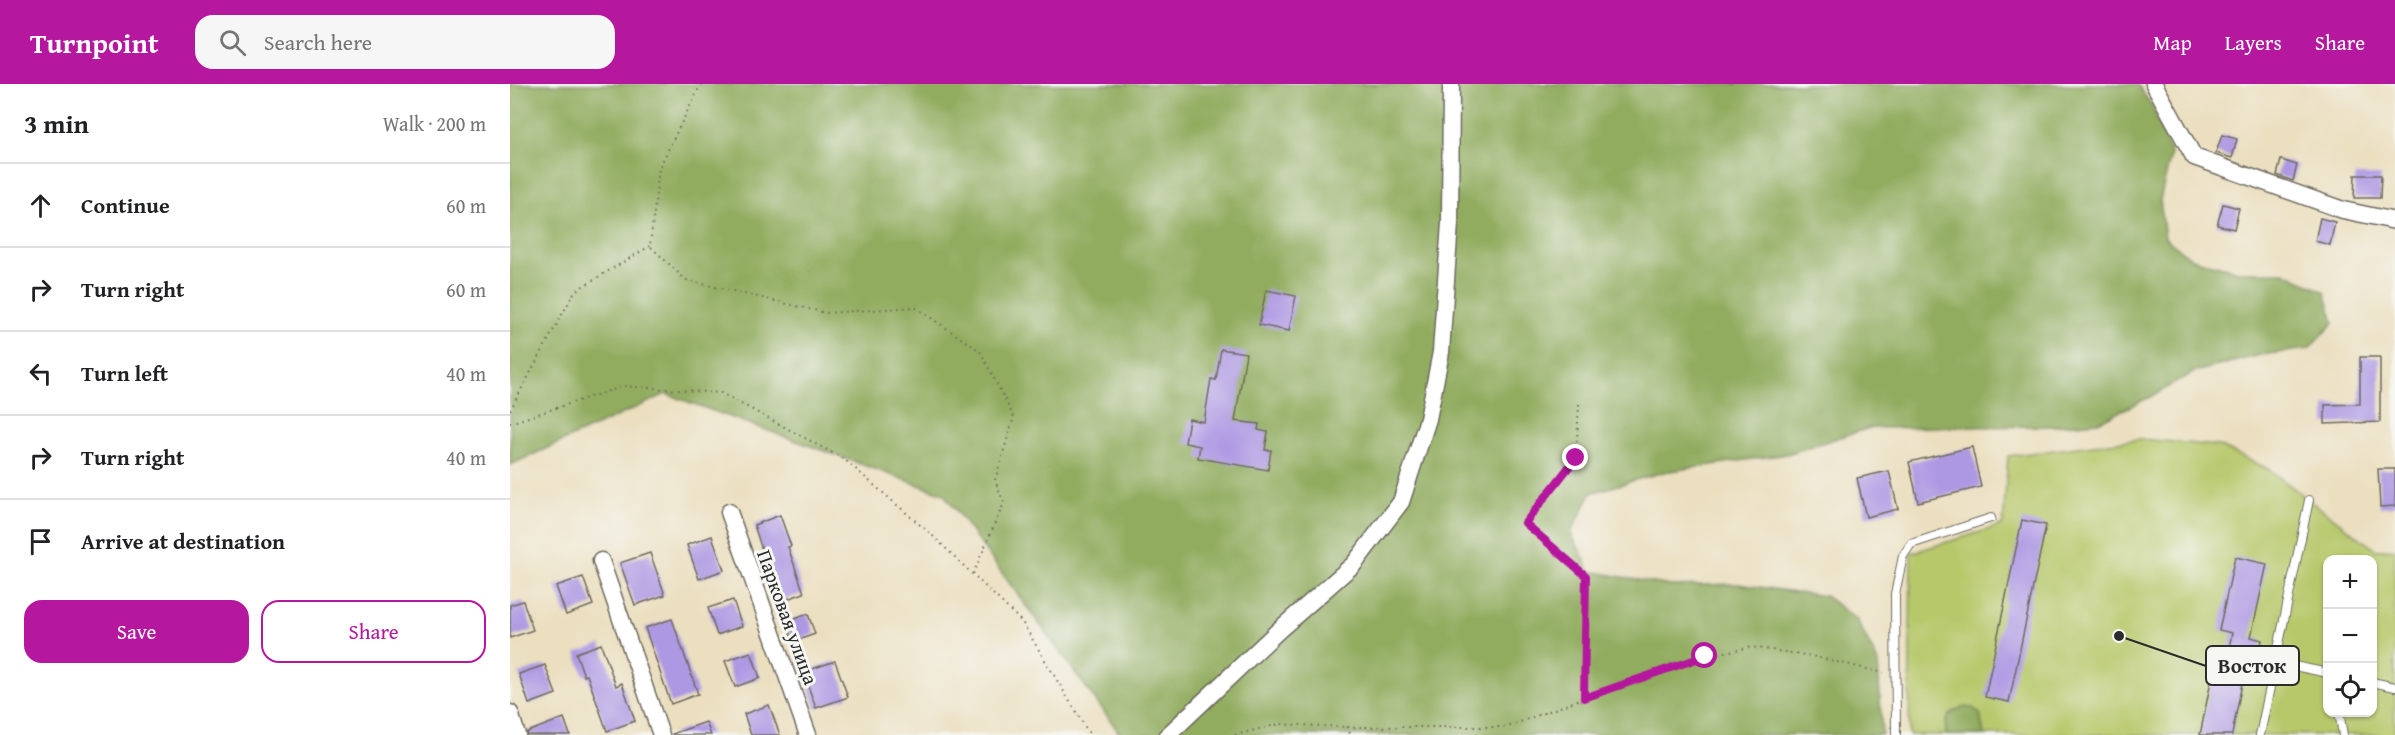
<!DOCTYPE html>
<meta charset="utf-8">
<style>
:root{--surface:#fff;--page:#f6f6f6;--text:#202124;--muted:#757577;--line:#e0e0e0;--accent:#b5179e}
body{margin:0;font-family:"Gentium Book Plus",serif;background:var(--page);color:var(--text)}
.controls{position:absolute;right:18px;bottom:18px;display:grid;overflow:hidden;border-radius:12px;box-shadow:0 2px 4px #0004}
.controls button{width:54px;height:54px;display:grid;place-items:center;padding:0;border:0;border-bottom:2px solid var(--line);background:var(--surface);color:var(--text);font:30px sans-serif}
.stop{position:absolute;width:18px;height:18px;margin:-14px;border:4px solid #b5179e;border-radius:50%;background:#fff}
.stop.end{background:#b5179e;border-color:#fff;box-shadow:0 2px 6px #0008}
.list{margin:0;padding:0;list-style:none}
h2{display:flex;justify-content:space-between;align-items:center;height:78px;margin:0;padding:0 24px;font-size:26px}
h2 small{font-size:20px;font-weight:400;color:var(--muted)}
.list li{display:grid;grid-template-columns:39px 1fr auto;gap:18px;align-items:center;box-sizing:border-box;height:84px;padding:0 24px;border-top:2px solid var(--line)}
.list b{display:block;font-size:22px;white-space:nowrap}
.list em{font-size:20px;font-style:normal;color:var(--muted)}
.actions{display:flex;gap:12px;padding:18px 24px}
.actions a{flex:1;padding:14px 0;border:2px solid var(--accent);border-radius:18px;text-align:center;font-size:21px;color:var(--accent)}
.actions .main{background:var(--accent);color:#fff}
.icon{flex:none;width:33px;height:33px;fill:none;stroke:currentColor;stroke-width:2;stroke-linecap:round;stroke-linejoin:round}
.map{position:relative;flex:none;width:1885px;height:651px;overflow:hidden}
header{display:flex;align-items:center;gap:36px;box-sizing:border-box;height:84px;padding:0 30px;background:var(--accent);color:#fff}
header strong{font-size:28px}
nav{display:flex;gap:33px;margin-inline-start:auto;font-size:21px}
.search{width:420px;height:54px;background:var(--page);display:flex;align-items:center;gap:15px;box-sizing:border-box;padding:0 21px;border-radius:18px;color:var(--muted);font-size:22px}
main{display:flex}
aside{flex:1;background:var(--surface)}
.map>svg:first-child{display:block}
.green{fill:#b7c86b;stroke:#717a4b;stroke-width:1.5;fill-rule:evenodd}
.forest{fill:#91ac5f;stroke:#5e6c45;stroke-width:1.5}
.building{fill:#ad98e3}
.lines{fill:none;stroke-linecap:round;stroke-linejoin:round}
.lane-casing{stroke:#6e6a5f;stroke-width:10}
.street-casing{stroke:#6e6a5f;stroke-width:19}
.path{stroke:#6e6a5f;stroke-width:2;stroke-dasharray:1.5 4.5;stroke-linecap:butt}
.lane{stroke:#fff;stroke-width:8}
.street{stroke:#fff;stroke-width:16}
.route{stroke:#b5179e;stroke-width:8}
.labels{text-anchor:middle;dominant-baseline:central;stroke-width:6;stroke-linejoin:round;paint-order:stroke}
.street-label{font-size:20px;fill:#2b2b2b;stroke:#f6f6f2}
.leader{fill:none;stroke:#2b2b2b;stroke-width:2}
.callout-dot{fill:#2b2b2b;stroke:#f6f6f2;stroke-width:2}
.callout{fill:#f6f6f2;stroke:#2b2b2b;stroke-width:2}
.callout-label{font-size:21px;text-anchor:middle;font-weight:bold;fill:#2b2b2b}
</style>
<header>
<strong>Turnpoint</strong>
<div class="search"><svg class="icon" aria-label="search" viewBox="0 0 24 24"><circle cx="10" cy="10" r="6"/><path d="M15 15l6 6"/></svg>Search here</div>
<nav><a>Map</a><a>Layers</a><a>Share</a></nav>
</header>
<main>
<aside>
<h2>3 min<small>Walk · 200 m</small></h2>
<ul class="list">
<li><svg class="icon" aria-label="ahead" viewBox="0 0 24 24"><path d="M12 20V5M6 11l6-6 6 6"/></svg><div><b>Continue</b></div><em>60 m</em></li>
<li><svg class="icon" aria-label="right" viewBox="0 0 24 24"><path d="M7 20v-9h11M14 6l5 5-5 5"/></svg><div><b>Turn right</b></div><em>60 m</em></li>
<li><svg class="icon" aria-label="left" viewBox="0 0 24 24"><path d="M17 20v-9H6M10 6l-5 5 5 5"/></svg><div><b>Turn left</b></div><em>40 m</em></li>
<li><svg class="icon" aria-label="right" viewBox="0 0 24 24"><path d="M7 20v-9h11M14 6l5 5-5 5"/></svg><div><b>Turn right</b></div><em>40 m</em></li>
<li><svg class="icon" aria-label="arrive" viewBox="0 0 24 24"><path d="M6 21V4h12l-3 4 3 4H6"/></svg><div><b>Arrive at destination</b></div></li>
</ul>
<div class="actions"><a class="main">Save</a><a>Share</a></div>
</aside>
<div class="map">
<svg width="1885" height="651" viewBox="0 0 1885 651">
<rect width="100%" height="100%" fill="#f6f6f2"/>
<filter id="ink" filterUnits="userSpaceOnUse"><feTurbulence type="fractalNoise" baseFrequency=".0167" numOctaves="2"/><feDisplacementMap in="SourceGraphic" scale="12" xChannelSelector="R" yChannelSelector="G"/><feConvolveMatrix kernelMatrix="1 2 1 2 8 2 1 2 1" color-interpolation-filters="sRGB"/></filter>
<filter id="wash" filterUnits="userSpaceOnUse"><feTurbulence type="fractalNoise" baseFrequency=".008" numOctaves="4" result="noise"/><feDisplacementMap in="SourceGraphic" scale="24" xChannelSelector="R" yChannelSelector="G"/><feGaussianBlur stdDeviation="1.35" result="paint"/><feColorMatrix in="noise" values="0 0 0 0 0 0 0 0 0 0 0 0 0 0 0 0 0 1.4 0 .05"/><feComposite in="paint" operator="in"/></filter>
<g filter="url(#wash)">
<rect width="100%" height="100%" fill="#ebdfbf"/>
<!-- green -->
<path class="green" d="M1630,355l79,7 49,23 108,81 19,-1v186h-486l2,-182 92,-28 5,-69zM1818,476h44v152h-44z"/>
<!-- forest -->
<g class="forest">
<path d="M0,0h1627l14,20 20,50 -11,46 5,38 27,21 50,13h42l41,20 9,30 -25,27 -49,6 -66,17 -36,21 -60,29 -45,4 -184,2 -82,26 -124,18 -72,21 -20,40 19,38 81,15 67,-2 87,12 32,24 21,42 4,73h-761l-177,-241 -278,-100 -156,71z"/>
<path d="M1453,623l10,1 7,6 4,21h-38c-1,-17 1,-22 17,-28z"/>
</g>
<g id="blocks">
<!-- building -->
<g class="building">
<path d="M1712,51l15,4 -5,19 -16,-5z"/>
<path d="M1771,76l16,5 -4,16 -16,-6z"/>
<path d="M1845,91h26l-1,23h-26z"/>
<path d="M1713,120l16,4 -5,21 -17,-4z"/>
<path d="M1810,134l15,4 -5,23 -15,-4z"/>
<path d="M756,206l30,6 -7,35 -30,-6z"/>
<path d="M711,265l25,4 -11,68 24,3 -1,6 10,2 -3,18h6l-3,20 -70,-12 2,-12 -15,-3 4,-24 15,3 7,-43 5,1z"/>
<path d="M1850,273h20v65l-55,2v-19l35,-1z"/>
<path d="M1462,363l9,40 -63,15 -9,-40z"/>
<path d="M1868,385h17v37l-15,1z"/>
<path d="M1379,387l9,38 -32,8 -9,-39z"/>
<path d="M270,431l11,31 -3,1 16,46 -25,9 -25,-77z"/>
<path d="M1512,436l24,5 -37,177 -24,-5z"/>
<path d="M202,452l12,34 -25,9 -12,-34z"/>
<path d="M140,469l15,42 -30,10 -15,-42z"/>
<path d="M1725,473l32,7 -16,73 11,3 -7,35 -11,-2 -12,62h-32l14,-69 11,3 7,-36 -13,-3z"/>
<path d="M73,493l10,28 -27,10 -10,-29z"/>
<path d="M223,516l9,26 -25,9 -9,-27z"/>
<path d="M13,517l10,29 -23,8v-33z"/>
<path d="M298,530l7,20 -22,8 -7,-20z"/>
<path d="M162,535l26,75 -27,10 -26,-76z"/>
<path d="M91,560l15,42 6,-3 13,38 -28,10 -20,-56 -3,1 -8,-23z"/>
<path d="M241,568l9,26 -25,9 -10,-26z"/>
<path d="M325,577l13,36 -32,11 -13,-36z"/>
<path d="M35,581l11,29 -27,10 -10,-30z"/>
<path d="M259,621l11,30h-29l-7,-21z"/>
<path d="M54,634l6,17h-43v-3z"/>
<path d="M196,638l5,13h-38l-1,-1z"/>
</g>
</g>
</g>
<g filter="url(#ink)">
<use href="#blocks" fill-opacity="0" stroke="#6e6a5f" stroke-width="1.5"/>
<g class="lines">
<!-- lane casing -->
<g class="lane-casing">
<g id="lane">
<path d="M1765,578l53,11"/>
<path d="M1862,598l23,5"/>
<path d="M1829,628l4,23"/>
<path d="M1386,651l-1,-141 8,-38 8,-12 80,-26"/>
<path d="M1750,651l49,-235"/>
</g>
</g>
<!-- street casing -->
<g class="street-casing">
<g id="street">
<path d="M1644,0l40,73 149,53 52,11"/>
<path d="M219,428l79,223"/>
<path d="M91,477l60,174"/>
<path d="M0,629l7,22"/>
<path d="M658,651l111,-105 75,-66 47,-62 27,-83 13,-67 9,-129 1,-139"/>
</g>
</g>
<!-- path -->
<g class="path">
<path d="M191,0l-42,84 -9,78 36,34 140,33 89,-6 65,44 34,66 -19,63 9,23 -31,71"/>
<path d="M1069,320l-3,54 -51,65 61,53 -2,122"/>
<path d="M0,326l65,-119 75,-45"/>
<path d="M0,339l114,-37 97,7 123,66 90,78 88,85 68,113"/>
<path d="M836,643l5,8"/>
<path d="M725,651l44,-11 67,3h161l132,-50 66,-21 46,-9 61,9 72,17"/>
</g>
<!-- lane -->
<use href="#lane" class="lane"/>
<!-- street -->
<use href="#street" class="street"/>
</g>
</g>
<g class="lines" filter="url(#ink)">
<!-- route -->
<path class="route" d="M1066,374l-51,65 61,53 -2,122 121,-42"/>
</g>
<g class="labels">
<!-- street labels -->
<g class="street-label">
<text transform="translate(278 533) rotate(70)">Парковая улица</text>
</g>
</g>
<!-- callouts -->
<path class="leader" d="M1609 552L1696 582"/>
<circle class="callout-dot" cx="1609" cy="552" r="6"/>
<rect class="callout" x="1696" y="562" width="93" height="39" rx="6"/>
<g class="callout-label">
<text x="1742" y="589">Восток</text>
</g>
</svg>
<div class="controls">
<button>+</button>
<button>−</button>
<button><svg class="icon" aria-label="locate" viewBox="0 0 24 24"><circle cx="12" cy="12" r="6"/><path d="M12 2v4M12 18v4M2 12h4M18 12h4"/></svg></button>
</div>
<div class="stop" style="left:1195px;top:572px"></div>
<div class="stop end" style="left:1066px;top:374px"></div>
</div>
</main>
